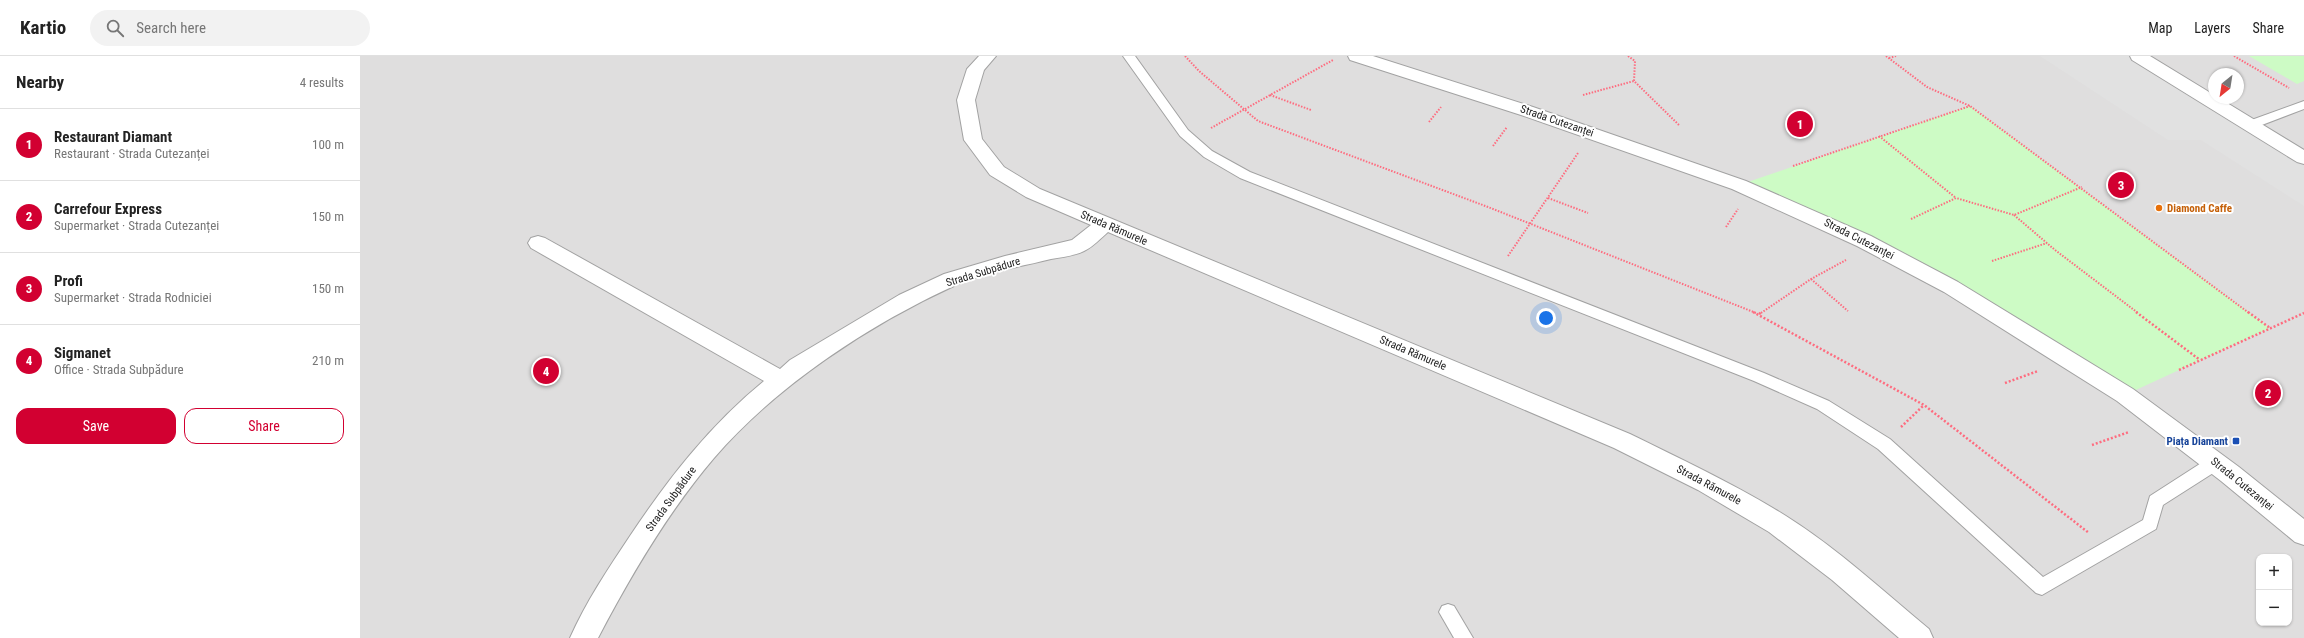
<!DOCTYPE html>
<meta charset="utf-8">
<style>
:root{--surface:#fff;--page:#f2f2f2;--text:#222;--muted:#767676;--line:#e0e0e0;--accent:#d20031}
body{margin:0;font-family:"Roboto Condensed",sans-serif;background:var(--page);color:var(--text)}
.controls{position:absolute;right:12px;bottom:12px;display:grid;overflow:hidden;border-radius:8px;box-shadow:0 1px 3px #0004}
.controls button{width:36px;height:36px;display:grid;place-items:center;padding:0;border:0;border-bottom:1px solid var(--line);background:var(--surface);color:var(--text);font:20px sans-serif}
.compass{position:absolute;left:1848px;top:12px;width:36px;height:36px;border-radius:50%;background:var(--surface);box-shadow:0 1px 3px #0004;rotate:210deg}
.you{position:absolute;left:1186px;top:262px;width:14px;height:14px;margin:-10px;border:3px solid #fff;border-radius:50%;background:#1a73e8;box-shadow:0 0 0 6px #1a73e833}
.badge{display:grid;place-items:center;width:26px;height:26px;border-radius:50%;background:var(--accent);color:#fff;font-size:13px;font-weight:700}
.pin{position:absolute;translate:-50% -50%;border:2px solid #fff;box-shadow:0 1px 4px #0006}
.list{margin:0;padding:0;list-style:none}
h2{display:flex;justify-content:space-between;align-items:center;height:52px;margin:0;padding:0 16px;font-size:17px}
h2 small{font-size:13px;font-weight:400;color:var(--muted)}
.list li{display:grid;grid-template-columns:26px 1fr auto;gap:12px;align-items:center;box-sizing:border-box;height:72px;padding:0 16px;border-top:1px solid var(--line)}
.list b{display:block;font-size:15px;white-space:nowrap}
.list p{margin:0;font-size:13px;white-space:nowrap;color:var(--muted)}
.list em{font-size:13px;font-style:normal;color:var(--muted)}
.actions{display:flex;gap:8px;padding:12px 16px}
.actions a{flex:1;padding:9px 0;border:1px solid var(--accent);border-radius:12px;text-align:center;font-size:14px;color:var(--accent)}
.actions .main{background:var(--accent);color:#fff}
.icon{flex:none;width:22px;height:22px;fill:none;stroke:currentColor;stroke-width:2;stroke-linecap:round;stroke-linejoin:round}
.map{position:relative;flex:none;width:1944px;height:582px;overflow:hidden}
header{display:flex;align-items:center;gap:24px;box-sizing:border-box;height:56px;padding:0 20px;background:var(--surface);border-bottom:1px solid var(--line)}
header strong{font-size:19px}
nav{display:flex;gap:22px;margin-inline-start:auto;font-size:14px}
.search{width:280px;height:36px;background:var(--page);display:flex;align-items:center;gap:10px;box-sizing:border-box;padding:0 14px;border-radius:22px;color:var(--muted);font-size:15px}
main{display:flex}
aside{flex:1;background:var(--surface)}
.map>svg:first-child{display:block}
.residential{fill:#dfdede;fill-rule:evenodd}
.park{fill:#cdfbc5}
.parking{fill:#e1e1e1}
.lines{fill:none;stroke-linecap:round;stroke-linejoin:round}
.service-casing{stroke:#a2a2a2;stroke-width:2}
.minor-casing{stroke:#a2a2a2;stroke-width:2}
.tertiary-casing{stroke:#a2a2a2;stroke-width:2}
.path-far1{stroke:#fe6c7f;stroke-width:2;stroke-dasharray:1.5 1.5;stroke-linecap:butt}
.path{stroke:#fe6c7f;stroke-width:2.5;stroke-dasharray:2 2;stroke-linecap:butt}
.service{fill:#fff;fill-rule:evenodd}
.minor{fill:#fff;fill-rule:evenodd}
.tertiary{fill:#fff;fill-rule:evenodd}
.food-dot{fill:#e8710a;stroke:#fff;stroke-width:1.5}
.transit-dot{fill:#1a4fb4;stroke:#fff;stroke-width:1.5}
.labels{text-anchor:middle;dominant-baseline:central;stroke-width:4;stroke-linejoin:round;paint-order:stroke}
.street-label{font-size:11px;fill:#212121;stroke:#fff}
.food-label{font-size:11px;font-weight:bold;fill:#c56008;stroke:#fff;text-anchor:start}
.transit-label{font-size:11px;font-weight:bold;fill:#164399;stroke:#fff;text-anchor:end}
</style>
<header>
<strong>Kartio</strong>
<div class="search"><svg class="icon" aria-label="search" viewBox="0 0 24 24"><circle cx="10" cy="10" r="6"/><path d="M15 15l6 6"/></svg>Search here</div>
<nav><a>Map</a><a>Layers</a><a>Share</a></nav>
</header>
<main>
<aside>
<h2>Nearby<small>4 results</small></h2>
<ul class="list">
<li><span class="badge">1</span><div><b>Restaurant Diamant</b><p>Restaurant · Strada Cutezanței</p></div><em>100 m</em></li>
<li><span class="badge">2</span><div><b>Carrefour Express</b><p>Supermarket · Strada Cutezanței</p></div><em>150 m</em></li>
<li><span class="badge">3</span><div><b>Profi</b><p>Supermarket · Strada Rodniciei</p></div><em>150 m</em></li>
<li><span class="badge">4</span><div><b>Sigmanet</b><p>Office · Strada Subpădure</p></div><em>210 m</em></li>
</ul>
<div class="actions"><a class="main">Save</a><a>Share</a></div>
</aside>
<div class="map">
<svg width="1944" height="582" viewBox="0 0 1944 582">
<rect width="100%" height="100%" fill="#f2ece8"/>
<!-- residential -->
<path class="residential" d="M0,0h1944v582h-1944zM1854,18h24v24h-24zM1899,501h30v66h-30z"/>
<!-- park -->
<g class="park">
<path d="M1889,0h55v25l-7,3z"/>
<path d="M1610,50l300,222 -145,67 -174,-108 -212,-102z"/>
</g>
<!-- parking -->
<path class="parking" d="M1680,0h98l166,102v48l-103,-66h-33z"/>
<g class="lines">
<!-- service casing -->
<g class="service-casing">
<g id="service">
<path d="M763,0h12l53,74 24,21 38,21 514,201 65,28 61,38 153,138 100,-57 7,-24 59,-38 6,-2 6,2 2,5 -2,5 -58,37 -7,24 -114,66 -6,-2 -158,-144 -61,-40 -63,-28 -514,-203 -36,-21 -24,-21z"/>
<path d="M1944,45v8l-50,19h-8l-2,-3 2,-3z"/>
<path d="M1088,548l6,2 19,32h-19l-15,-26 3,-6z"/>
</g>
</g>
<!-- minor casing -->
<g class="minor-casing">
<g id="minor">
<path d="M619,0h17l-12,14 -9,30 7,39 22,28 36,22 590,245c53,26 106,51 156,82 51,32 97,75 143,113l4,9h-34l-67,-58 -63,-48 -71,-42 -84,-42 -506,-216c-7,6 -15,15 -24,19 -10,5 -22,6 -33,8 -31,8 -66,13 -95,26 -86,39 -180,101 -242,173 -46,54 -83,117 -116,180h-28c16,-36 38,-69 60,-102 38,-57 80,-111 134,-155l-233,-133 -3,-5 3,-5 7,-2 7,2 235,131 10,-9 109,-65 45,-21 61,-18 67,-16 19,-15 -65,-28 -36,-22 -23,-31 -3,-4 -7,-40 10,-31z"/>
<path d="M1770,0h20l64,39v3h5l85,52v14l-7,-2 -165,-102z"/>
</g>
</g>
<!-- tertiary casing -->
<g class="tertiary-casing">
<path id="tertiary" d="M988,0h25l160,51 213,74 125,55 87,46 175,107 106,78 65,52v26l-9,-3 -74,-61 -104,-80 -173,-109 -87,-46 -125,-57 -211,-74 -171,-55z"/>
</g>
<!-- path-far1 -->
<g class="path-far1">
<path d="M825,0l14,15 59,50 230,86 268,106"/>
<path d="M1268,0l7,5 -1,20 46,45"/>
<path d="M1526,0l41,31 43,19 279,207"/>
<path d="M1874,0l55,32"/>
<path d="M1529,2l7,-2"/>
<path d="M910,39l41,15"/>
<path d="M1223,39l51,-14"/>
<path d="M1069,66l12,-15"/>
<path d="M851,72l122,-68"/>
<path d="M1519,80l77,62"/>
<path d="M1133,90l14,-19"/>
<path d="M1433,110l177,-60"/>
<path d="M1188,142l40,15"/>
<path d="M1654,159l41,35 83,63"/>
<path d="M1551,163l45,-21 58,17 68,-28"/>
<path d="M1366,171l12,-18"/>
<path d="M1148,200l70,-103"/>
<path d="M1632,205l55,-18"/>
<path d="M1451,223l37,32"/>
<path d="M1401,257l50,-34 35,-19"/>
</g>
<!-- path -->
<g class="path">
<path d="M1393,256l171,93 165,128"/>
<path d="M1776,256l64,48"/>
<path d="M1888,256l22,16"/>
<path d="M1399,258l3,-2"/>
<path d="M1819,314l125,-57"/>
<path d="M1645,327l33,-12"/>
<path d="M1541,371l23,-22"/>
<path d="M1732,389l37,-13"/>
</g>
<!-- service -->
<use href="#service" class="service"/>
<!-- minor -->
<use href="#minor" class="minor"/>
<!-- tertiary -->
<use href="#tertiary" class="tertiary"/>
</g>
<!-- markers -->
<circle class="food-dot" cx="1799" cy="152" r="4"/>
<rect class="transit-dot" x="1872" y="381" width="8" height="8" rx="2"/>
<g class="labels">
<!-- street labels -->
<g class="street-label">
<text transform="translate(1197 65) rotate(19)">Strada Cutezanței</text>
<text transform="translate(754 172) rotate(23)">Strada Rămurele</text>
<text transform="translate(1499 183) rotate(27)">Strada Cutezanței</text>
<text transform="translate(623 216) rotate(-17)">Strada Subpădure</text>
<text transform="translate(1053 297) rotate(23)">Strada Rămurele</text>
<text transform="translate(1882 428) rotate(39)">Strada Cutezanței</text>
<text transform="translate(1349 429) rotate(28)">Strada Rămurele</text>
<text transform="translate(311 443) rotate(-54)">Strada Subpădure</text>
</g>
<!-- food labels -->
<g class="food-label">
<text x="1807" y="152">Diamond Caffe</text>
</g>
<!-- transit labels -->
<g class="transit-label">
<text x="1868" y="385">Piața Diamant</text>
</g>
</g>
</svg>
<div class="controls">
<button>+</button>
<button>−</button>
</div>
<svg class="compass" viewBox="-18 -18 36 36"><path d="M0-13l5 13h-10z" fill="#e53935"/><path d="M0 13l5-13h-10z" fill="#767676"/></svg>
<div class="you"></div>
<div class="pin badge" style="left:1440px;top:68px">1</div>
<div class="pin badge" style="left:1908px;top:337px">2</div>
<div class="pin badge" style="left:1761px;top:129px">3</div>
<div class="pin badge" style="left:186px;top:315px">4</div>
</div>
</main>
